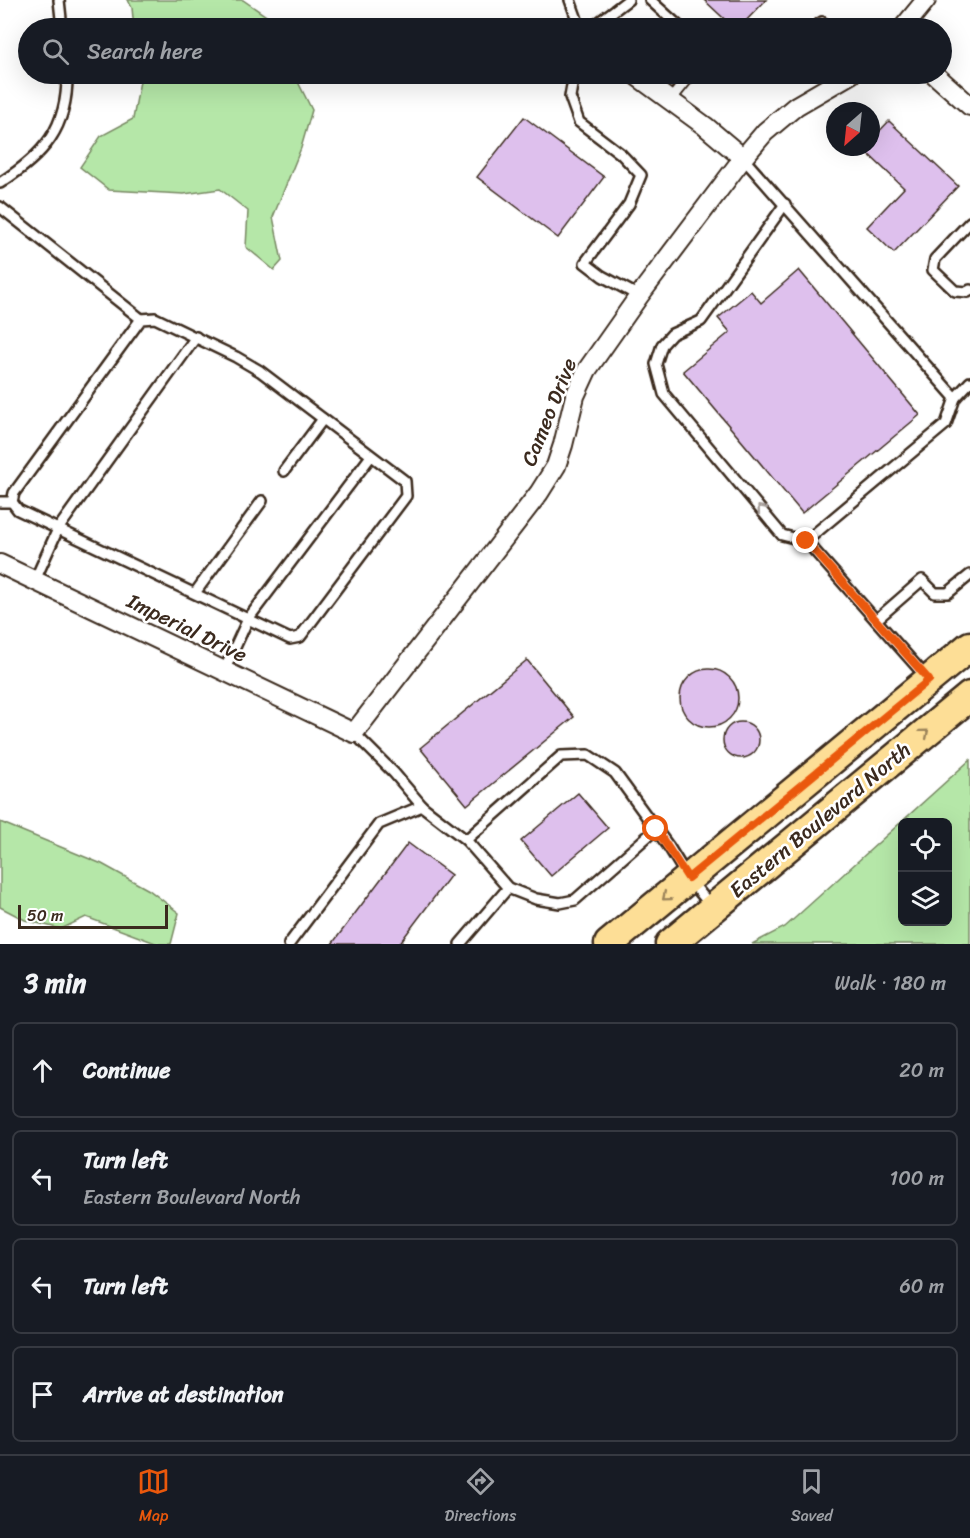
<!DOCTYPE html>
<meta charset="utf-8">
<style>
:root{--surface:#171b24;--page:#242831;--text:#f1f3f6;--muted:#9ea1a6;--line:#363941;--accent:#ea580c}
body{margin:0;font-family:Sriracha,sans-serif;background:var(--page);color:var(--text)}
.controls{position:absolute;right:18px;bottom:18px;display:grid;overflow:hidden;border-radius:9px;box-shadow:0 6px 24px #0002}
.controls button{width:54px;height:54px;display:grid;place-items:center;padding:0;border:0;border-bottom:2px solid var(--line);background:var(--surface);color:var(--text);font:30px sans-serif}
.compass{position:absolute;left:826px;top:102px;width:54px;height:54px;border-radius:50%;background:var(--surface);box-shadow:0 6px 24px #0002;rotate:207deg}
.scale{position:absolute;left:18px;bottom:15px;width:150px;box-sizing:border-box;padding-left:6px;border:3px solid #3b2a1e;border-top:0;font-size:16px;line-height:21px;white-space:nowrap;color:#3b2a1e;-webkit-text-stroke:4px #fff;paint-order:stroke}
.stop{position:absolute;width:18px;height:18px;margin:-14px;border:4px solid #ea580c;border-radius:50%;background:#fff}
.stop.end{background:#ea580c;border-color:#fff;box-shadow:0 2px 6px #0008}
.list{margin:0;padding:0;list-style:none}
h2{display:flex;justify-content:space-between;align-items:center;height:78px;margin:0;padding:0 24px;font-size:26px}
h2 small{font-size:20px;font-weight:400;color:var(--muted)}
.list li{display:grid;grid-template-columns:39px 1fr auto;gap:18px;align-items:center;box-sizing:border-box;height:96px;margin:0 12px 12px;padding:0 12px;border:2px solid var(--line);border-radius:9px}
.list b{display:block;font-size:22px;white-space:nowrap}
.list p{margin:0;font-size:20px;white-space:nowrap;color:var(--muted)}
.list em{font-size:20px;font-style:normal;color:var(--muted)}
.icon{flex:none;width:33px;height:33px;fill:none;stroke:currentColor;stroke-width:2;stroke-linecap:round;stroke-linejoin:round}
.map{position:relative;flex:none;width:970px;height:944px;overflow:hidden}
.search{position:absolute;background:var(--surface);box-shadow:0 6px 24px #0002;left:18px;right:18px;top:18px;height:66px;display:flex;align-items:center;gap:15px;box-sizing:border-box;padding:0 21px;border-radius:33px;color:var(--muted);font-size:22px}
.sheet{height:510px;background:var(--surface)}
nav{display:flex;justify-content:space-around;align-items:center;box-sizing:border-box;height:84px;border-top:2px solid var(--line);background:var(--surface);font-size:16px;color:var(--muted)}
nav a{display:grid;justify-items:center;gap:3px}
nav .on{color:var(--accent)}
.map>svg:first-child{display:block}
.green{fill:#b5e7a8;stroke:#788863;stroke-width:1.5;fill-rule:evenodd}
.building{fill:#dec0ed;stroke:#3b2a1e;stroke-width:1.5}
.lines{fill:none;stroke-linecap:round;stroke-linejoin:round}
.lane-casing{stroke:#3b2a1e;stroke-width:14}
.street-casing{stroke:#3b2a1e;stroke-width:22}
.primary-casing{stroke:#3b2a1e;stroke-width:33}
.lane{stroke:#fff;stroke-width:9}
.street{stroke:#fff;stroke-width:18}
.primary{stroke:#fdde96;stroke-width:28}
.oneway{stroke:#a79f9a}
.oneway2{stroke:#9c845a}
.route{stroke:#ea580c;stroke-width:8}
.labels{text-anchor:middle;dominant-baseline:central;stroke-width:5;stroke-linejoin:round;paint-order:stroke}
.street-label{font-size:21px;fill:#3b2a1e;stroke:#fff}
</style>
<div class="map">
<svg width="970" height="944" viewBox="0 0 970 944">
<rect width="100%" height="100%" fill="#fff"/>
<filter id="ink" filterUnits="userSpaceOnUse"><feTurbulence type="fractalNoise" baseFrequency=".0167" numOctaves="2"/><feDisplacementMap in="SourceGraphic" scale="12" xChannelSelector="R" yChannelSelector="G"/><feConvolveMatrix kernelMatrix="1 2 1 2 8 2 1 2 1" color-interpolation-filters="sRGB"/></filter>
<g filter="url(#ink)">
<!-- green -->
<g class="green">
<path d="M128,0h115l29,20 3,8h-141l-2,-20z"/>
<path d="M139,74h155l18,36 -11,38 -28,69 9,44 -8,9 -28,-23 2,-36 -28,-22 -36,5 -75,-4 -29,-23 21,-31 32,-17 7,-38z"/>
<path d="M970,760v184h-218l33,-17zM948,822v99h-46v-99z"/>
<path d="M0,822l102,42 47,26 30,23 -8,31h-13l-72,-27 -25,12 -36,-9 -25,-13z"/>
</g>
<!-- building -->
<g class="building">
<path d="M704,0h62l-27,28h-5z"/>
<path d="M524,117l80,60 -46,61 -81,-61z"/>
<path d="M889,121l69,65 -64,67 -27,-26 37,-39 -42,-40 9,-1v-7z"/>
<path d="M799,270l121,145 -118,98 -119,-142 47,-39 -12,-14 33,-27 10,12z"/>
<path d="M527,660l47,57 -107,88 -47,-57z"/>
<circle cx="709" cy="698" r="29"/>
<circle cx="741" cy="740" r="18"/>
<path d="M578,793l30,35 -57,48 -30,-35z"/>
<path d="M408,843l43,32 -52,69h-67z"/>
</g>
<g class="lines">
<!-- lane casing -->
<g class="lane-casing">
<g id="lane">
<path d="M59,0l3,28"/>
<path d="M570,0l10,28"/>
<path d="M650,0l31,28"/>
<path d="M591,28l37,-28"/>
<path d="M813,28l9,-6"/>
<path d="M574,74l-4,23 9,25 42,32 20,21 -12,29 -44,59 17,13 37,20"/>
<path d="M670,100l21,-26"/>
<path d="M743,158l212,240 15,-16"/>
<path d="M0,183c44,-28 68,-55 67,-109"/>
<path d="M785,204l-84,117 -29,13 -10,11 -6,19 8,30 118,141 24,6 121,137"/>
<path d="M0,207l141,112"/>
<path d="M970,222l-35,37 -2,11 22,21 13,1 2,-2"/>
<path d="M284,471l39,-52"/>
<path d="M0,502h12"/>
<path d="M806,541l140,-117 9,-26"/>
<path d="M35,580l23,-51 138,-192"/>
<path d="M195,593l67,-92"/>
<path d="M876,620l46,-40 13,13h13l22,-18"/>
<path d="M224,671l24,-52 42,20 10,-2 106,-141 -1,-15 -145,-110 -24,-14 -81,-39 -14,1 -127,174 -2,9 6,8 230,109 123,-163"/>
<path d="M354,733l40,40 28,33"/>
<path d="M466,840l42,48 28,11 24,4 15,-3 81,-71"/>
<path d="M289,944l90,-120 43,-18 44,34 95,-84 27,-1 27,18 54,74 19,31 24,29"/>
<path d="M460,944l48,-56"/>
</g>
</g>
<!-- street casing -->
<g class="street-casing">
<g id="street">
<path d="M903,28l23,-28"/>
<path d="M634,74l71,52 38,32"/>
<path d="M934,74l36,32"/>
<path d="M0,564l354,169 185,-240 17,-27 7,-21 12,-49 12,-26 52,-74 104,-138 22,-26 31,-26 55,-32"/>
</g>
</g>
<!-- primary casing -->
<g class="primary-casing">
<g id="primary">
<path d="M609,944l361,-298"/>
<path d="M670,944l300,-248"/>
</g>
</g>
<!-- lane -->
<use href="#lane" class="lane"/>
<!-- street -->
<use href="#street" class="street"/>
<!-- primary -->
<use href="#primary" class="primary"/>
</g>
<!-- one-way arrows -->
<defs><path id="oneway-chevron" d="M-2-3.5L2.5 0L-2 3.5" fill="none" stroke-width="1.6" stroke-linecap="round" stroke-linejoin="round" transform="scale(1.5)"/></defs>
<use class="oneway" href="#oneway-chevron" transform="translate(761 509) rotate(-130)"/>
<g class="oneway2">
<use href="#oneway-chevron" transform="translate(925 733) rotate(-40)"/>
<use href="#oneway-chevron" transform="translate(666 897) rotate(140)"/>
</g>
</g>
<g class="lines" filter="url(#ink)">
<!-- route -->
<path class="route" d="M656,829l32,49 241,-198 -123,-139"/>
</g>
<g class="labels">
<!-- street labels -->
<g class="street-label">
<text transform="translate(549 412) rotate(-68)">Cameo Drive</text>
<text transform="translate(187 628) rotate(26)">Imperial Drive</text>
<text transform="translate(820 820) rotate(-40)">Eastern Boulevard North</text>
</g>
</g>
</svg>
<div class="controls">
<button><svg class="icon" aria-label="locate" viewBox="0 0 24 24"><circle cx="12" cy="12" r="6"/><path d="M12 2v4M12 18v4M2 12h4M18 12h4"/></svg></button>
<button><svg class="icon" aria-label="layers" viewBox="0 0 24 24"><path d="M12 4l9 5-9 5-9-5zM3 14l9 5 9-5"/></svg></button>
</div>
<svg class="compass" viewBox="-18 -18 36 36"><path d="M0-13l5 13h-10z" fill="#e53935"/><path d="M0 13l5-13h-10z" fill="#9ea1a6"/></svg>
<div class="scale">50 m</div>
<div class="stop" style="left:656px;top:829px"></div>
<div class="stop end" style="left:806px;top:541px"></div>
<div class="search"><svg class="icon" aria-label="search" viewBox="0 0 24 24"><circle cx="10" cy="10" r="6"/><path d="M15 15l6 6"/></svg>Search here</div>
</div>
<section class="sheet">
<h2>3 min<small>Walk · 180 m</small></h2>
<ul class="list">
<li><svg class="icon" aria-label="ahead" viewBox="0 0 24 24"><path d="M12 20V5M6 11l6-6 6 6"/></svg><div><b>Continue</b></div><em>20 m</em></li>
<li><svg class="icon" aria-label="left" viewBox="0 0 24 24"><path d="M17 20v-9H6M10 6l-5 5 5 5"/></svg><div><b>Turn left</b><p>Eastern Boulevard North</p></div><em>100 m</em></li>
<li><svg class="icon" aria-label="left" viewBox="0 0 24 24"><path d="M17 20v-9H6M10 6l-5 5 5 5"/></svg><div><b>Turn left</b></div><em>60 m</em></li>
<li><svg class="icon" aria-label="arrive" viewBox="0 0 24 24"><path d="M6 21V4h12l-3 4 3 4H6"/></svg><div><b>Arrive at destination</b></div></li>
</ul>
</section>
<nav>
<a class="on"><svg class="icon" aria-label="map" viewBox="0 0 24 24"><path d="M3 6l6-2 6 2 6-2v14l-6 2-6-2-6 2zM9 4v14M15 6v14"/></svg>Map</a>
<a><svg class="icon" aria-label="directions" viewBox="0 0 24 24"><path d="M12 3l9 9-9 9-9-9zM9 14v-3h6M13 9l2 2-2 2"/></svg>Directions</a>
<a><svg class="icon" aria-label="saved" viewBox="0 0 24 24"><path d="M7 4h10v16l-5-4-5 4z"/></svg>Saved</a>
</nav>
